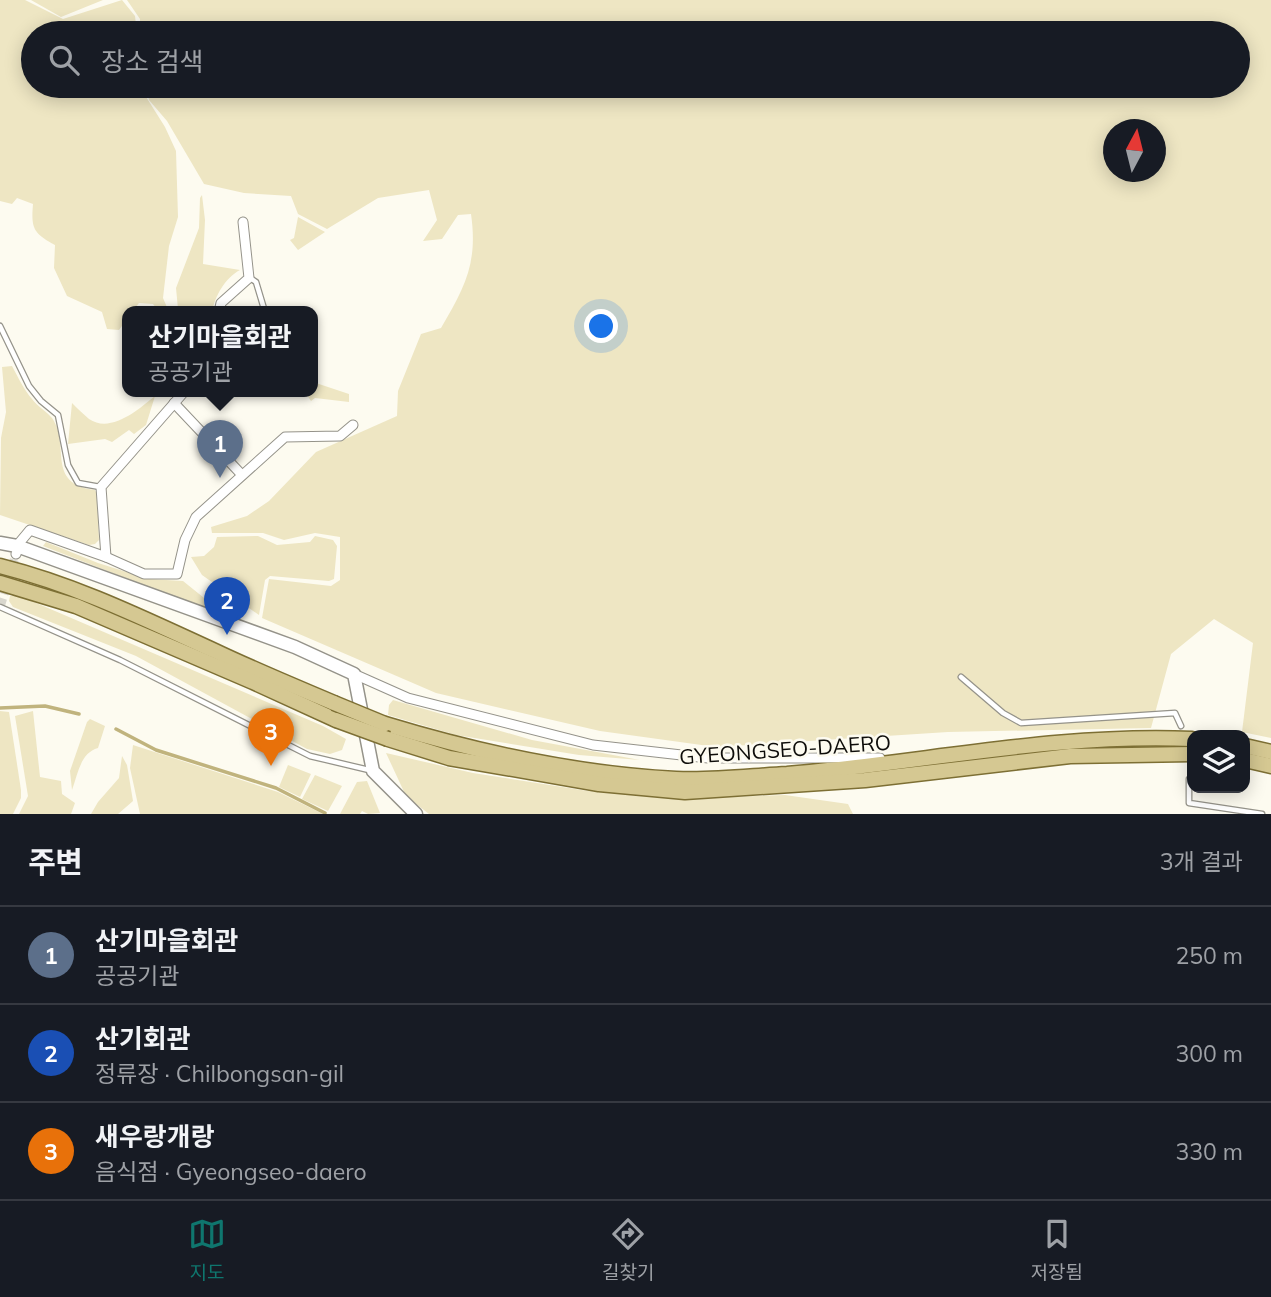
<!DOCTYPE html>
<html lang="ko">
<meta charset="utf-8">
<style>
:root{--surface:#171b24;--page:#242831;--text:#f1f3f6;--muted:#9ea1a6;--line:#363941;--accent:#0f766e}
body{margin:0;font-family:Mulish,"Noto Sans KR",sans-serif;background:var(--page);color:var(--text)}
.controls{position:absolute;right:21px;bottom:21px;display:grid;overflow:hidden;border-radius:14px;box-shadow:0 4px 18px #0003}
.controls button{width:63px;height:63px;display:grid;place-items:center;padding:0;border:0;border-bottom:2px solid var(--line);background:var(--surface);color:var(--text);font:35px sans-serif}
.compass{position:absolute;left:1103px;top:119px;width:63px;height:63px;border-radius:50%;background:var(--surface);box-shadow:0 4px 18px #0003;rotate:7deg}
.you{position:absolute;left:602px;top:327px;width:24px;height:24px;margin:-18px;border:5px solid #fff;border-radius:50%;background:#1a73e8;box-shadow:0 0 0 10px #1a73e833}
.badge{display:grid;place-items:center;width:46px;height:46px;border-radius:50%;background:var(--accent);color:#fff;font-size:23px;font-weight:700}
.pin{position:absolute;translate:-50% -58px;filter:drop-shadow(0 2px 4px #0008)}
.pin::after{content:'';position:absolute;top:37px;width:24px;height:21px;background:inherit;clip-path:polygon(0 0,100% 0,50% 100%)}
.popup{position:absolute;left:122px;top:306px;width:196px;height:91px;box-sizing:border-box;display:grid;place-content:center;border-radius:14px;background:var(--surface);filter:drop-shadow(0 2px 5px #0005);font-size:23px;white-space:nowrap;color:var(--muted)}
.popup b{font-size:26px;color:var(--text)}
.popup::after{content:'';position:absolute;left:50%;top:100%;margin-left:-14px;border:14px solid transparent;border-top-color:var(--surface)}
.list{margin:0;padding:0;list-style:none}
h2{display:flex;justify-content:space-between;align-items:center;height:91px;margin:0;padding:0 28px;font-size:30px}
h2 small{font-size:23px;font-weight:400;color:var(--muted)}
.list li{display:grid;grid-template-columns:46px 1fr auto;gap:21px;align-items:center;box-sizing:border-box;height:98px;padding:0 28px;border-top:2px solid var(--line)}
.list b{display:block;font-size:26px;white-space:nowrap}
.list p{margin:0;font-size:23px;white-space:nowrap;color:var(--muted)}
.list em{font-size:23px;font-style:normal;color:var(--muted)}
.icon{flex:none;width:38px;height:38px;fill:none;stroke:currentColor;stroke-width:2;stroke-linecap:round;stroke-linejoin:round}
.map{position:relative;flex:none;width:1271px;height:814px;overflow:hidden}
.search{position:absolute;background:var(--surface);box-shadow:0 4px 18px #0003;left:21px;right:21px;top:21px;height:77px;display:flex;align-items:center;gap:18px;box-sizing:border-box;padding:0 24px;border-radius:38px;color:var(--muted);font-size:26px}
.sheet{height:385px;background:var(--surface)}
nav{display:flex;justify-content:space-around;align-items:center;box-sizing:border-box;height:98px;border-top:2px solid var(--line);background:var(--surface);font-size:19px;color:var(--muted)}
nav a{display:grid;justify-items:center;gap:4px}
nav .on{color:var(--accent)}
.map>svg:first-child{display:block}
.green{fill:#eee6c3;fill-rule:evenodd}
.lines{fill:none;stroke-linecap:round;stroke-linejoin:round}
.stream{stroke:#c0b37d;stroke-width:3.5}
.minor-tunnel{stroke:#d9d7ce;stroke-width:9;stroke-dasharray:9 4.5;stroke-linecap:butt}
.service-casing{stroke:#95938a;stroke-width:7}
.minor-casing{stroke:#95938a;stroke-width:11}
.tertiary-casing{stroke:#95938a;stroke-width:15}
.primary-casing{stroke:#7d6f34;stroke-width:17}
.service{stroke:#fff;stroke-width:4.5}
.minor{stroke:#fff;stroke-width:9}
.tertiary{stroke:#fff;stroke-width:12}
.primary{stroke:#d5c892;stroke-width:14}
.primary-bridge-casing{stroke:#7d6f34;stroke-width:17;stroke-linecap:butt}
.primary-bridge{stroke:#d5c892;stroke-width:14}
.labels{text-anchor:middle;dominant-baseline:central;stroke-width:5;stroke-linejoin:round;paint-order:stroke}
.street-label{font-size:21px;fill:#0e0d0a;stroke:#fdfbf0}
</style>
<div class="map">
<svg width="1271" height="814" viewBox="0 0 1271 814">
<rect width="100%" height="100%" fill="#fdfbf0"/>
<!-- green -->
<g class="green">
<path d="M0,0h25l38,19 59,-19 13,16 2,17h-104v53h109l1,6 22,35 11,24 2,66 -9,29 -6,52 6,14h-10l-6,-8 -14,-1 -7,9h-5v7l-8,11 -12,-1 -5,-17 -35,-16 -13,-28 1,-23c-22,-12 -24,-17 -22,-41l-16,-6 -5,6 -12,-3z"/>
<path d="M31,0h72l-42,17z"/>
<path d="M127,0h1144v738l-29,-6 11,-89 -39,-24 -43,35 -20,74 -203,4 -232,15 -116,-16 -164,-38 -174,-75 7,-39 62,7 9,-6v-43l-25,-4 -31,7 -21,-7h-51l-1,-6 36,-11 22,-15 47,-49 81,-36 1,-25 23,-57 20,-6c24,-41 37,-65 30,-114l-13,1 -16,24 -19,2 14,-21 -8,-30 -51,8 -51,31 -29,-15 -7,-18 -47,-3 -40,-9 -37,-63 -18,-21 -3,-14h1092v-53h-1098v-14zM1114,130h42v42h-42z"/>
<path d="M202,195l3,25 -2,44 37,6c-15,8 -25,26 -28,42h-39l5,-3 -2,-21 23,-60 1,-30z"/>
<path d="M298,217l27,15 -27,18 -8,-10 4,-2z"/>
<path d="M12,366c6,11 12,24 20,33 5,7 14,12 20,19 19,27 -7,66 43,72l2,4 2,46 -4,4 -6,1 -89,-30 1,-77 5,-26 -4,-45z"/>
<path d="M313,382l36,12v8l-34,-4 -4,3 -6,-9h8z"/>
<path d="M155,396l-9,29 -12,9 -5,-4 -17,12 -7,-3 -37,5 4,-41c5,5 11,11 17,16 22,15 50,-10 66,-23z"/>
<path d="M258,536l19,9 33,-3 5,-6 18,4 4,6 -3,33 -5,2 -59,-5 -5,4 -6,35 -57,-40 -11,-18 13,-1 10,-9 3,-10z"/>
<path d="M46,542l52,21 51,16 34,2 36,29 -3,3 -173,-67z"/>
<path d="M10,596h10l303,130 23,13 -4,11 -12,4 -23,-5 -171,-93 -123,-49 -4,-6z"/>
<path d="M393,700l139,40 108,20 -61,-5 -123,-20 -68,-20 1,-10z"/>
<path d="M0,711l9,1 12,78v8l-8,16h-13z"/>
<path d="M33,711l7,66 21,4 1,13 13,9 -4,11h-52l9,-18 -13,-80z"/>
<path d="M90,719l15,7 -7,22c-18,5 -20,26 -26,42l-2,-19 17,-49z"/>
<path d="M133,745l145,47 45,22h-183l-10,-46z"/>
<path d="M386,753l87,20 115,18 107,7 90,-3 63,9 5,10h-424l-23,-18z"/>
<path d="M122,756l5,9 6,36 -15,13h-27l7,-12 21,-24z"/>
<path d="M288,765l23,9 -11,23 -21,-10z"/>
<path d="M315,775l27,11 -14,25 -26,-12z"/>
<path d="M367,781l13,32 -12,1 -6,-3 -2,3h-20l17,-32z"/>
</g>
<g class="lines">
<!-- stream -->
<g class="stream">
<path d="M0,708l45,-2 34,8"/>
<path d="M116,729l40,21 120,38 49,25"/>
</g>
<!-- minor-tunnel -->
<path class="minor-tunnel" d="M0,607l16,-53"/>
<!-- service casing -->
<g class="service-casing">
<g id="service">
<path d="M250,278l6,4 9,30"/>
<path d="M0,326l29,60 12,15 17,14 10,50 10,18 22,4"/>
<path d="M0,607l120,53 190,96 59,14"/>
<path d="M961,677l42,36 18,10 154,-10 6,13"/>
<path d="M1189,779v24l73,11"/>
</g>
</g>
<!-- minor casing -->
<g class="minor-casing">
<g id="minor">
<path d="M219,312l2,-9 28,-25 -6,-56"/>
<path d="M174,403l68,72"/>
<path d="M16,554l4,-12 10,-12 76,27 -5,-70 83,-95"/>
<path d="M106,557l38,17h33l8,-34 11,-23 89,-80 55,-1 13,-11"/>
<path d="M354,674l54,24 185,47 115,13h172"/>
</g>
</g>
<!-- tertiary casing -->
<g class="tertiary-casing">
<path id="tertiary" d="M0,543l17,3 278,101 59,27 19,97 43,43"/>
</g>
<!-- primary casing -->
<g class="primary-casing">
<g id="primary">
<path d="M0,566c76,19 145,53 215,85 40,19 79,35 119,52"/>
<path d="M0,583l76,23 177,76 83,38"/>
<path d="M385,724c92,28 194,50 291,55 36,2 74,-3 111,-5 135,-11 268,-41 405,-35"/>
<path d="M388,739l61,19 150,26 86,8 180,-12 205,-24 122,-2"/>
<path d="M1245,746l26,6"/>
<path d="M1245,760l26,6"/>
</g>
</g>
<!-- service -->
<use href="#service" class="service"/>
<!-- minor -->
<use href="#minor" class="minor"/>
<!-- tertiary -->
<use href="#tertiary" class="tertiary"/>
<!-- primary -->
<use href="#primary" class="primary"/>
<!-- primary-bridge casing -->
<g class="primary-bridge-casing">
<g id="primary-bridge">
<path d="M334,703l51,21"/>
<path d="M336,720l52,19"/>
</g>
</g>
<!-- primary-bridge -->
<use href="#primary-bridge" class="primary-bridge"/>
</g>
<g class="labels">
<!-- street labels -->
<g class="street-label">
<text transform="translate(785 749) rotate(-4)">GYEONGSEO-DAERO</text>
</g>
</g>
</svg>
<div class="controls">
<button><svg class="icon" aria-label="layers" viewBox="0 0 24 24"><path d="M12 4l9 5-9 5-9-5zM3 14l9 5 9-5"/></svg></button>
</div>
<svg class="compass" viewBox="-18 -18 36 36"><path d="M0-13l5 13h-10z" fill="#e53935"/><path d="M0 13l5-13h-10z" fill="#9ea1a6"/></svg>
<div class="you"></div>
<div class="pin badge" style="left:220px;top:478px;background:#5c6f8a">1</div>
<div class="popup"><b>산기마을회관</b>공공기관</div>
<div class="pin badge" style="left:227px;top:635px;background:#1a4fb4">2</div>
<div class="pin badge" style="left:271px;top:766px;background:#e8710a">3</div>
<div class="search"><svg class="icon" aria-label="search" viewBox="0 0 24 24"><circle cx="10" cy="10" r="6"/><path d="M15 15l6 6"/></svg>장소 검색</div>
</div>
<section class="sheet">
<h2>주변<small>3개 결과</small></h2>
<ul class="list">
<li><span class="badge" style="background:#5c6f8a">1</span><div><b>산기마을회관</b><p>공공기관</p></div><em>250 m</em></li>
<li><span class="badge" style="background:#1a4fb4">2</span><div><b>산기회관</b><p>정류장 · Chilbongsan-gil</p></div><em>300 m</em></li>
<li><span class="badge" style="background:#e8710a">3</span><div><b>새우랑개랑</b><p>음식점 · Gyeongseo-daero</p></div><em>330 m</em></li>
</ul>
</section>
<nav>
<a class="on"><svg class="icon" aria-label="map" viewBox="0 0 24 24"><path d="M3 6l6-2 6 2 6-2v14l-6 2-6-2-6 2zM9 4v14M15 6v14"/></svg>지도</a>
<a><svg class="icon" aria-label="directions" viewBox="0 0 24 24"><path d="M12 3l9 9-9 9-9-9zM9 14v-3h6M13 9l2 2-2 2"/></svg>길찾기</a>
<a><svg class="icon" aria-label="saved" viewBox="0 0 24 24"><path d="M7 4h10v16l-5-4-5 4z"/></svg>저장됨</a>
</nav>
